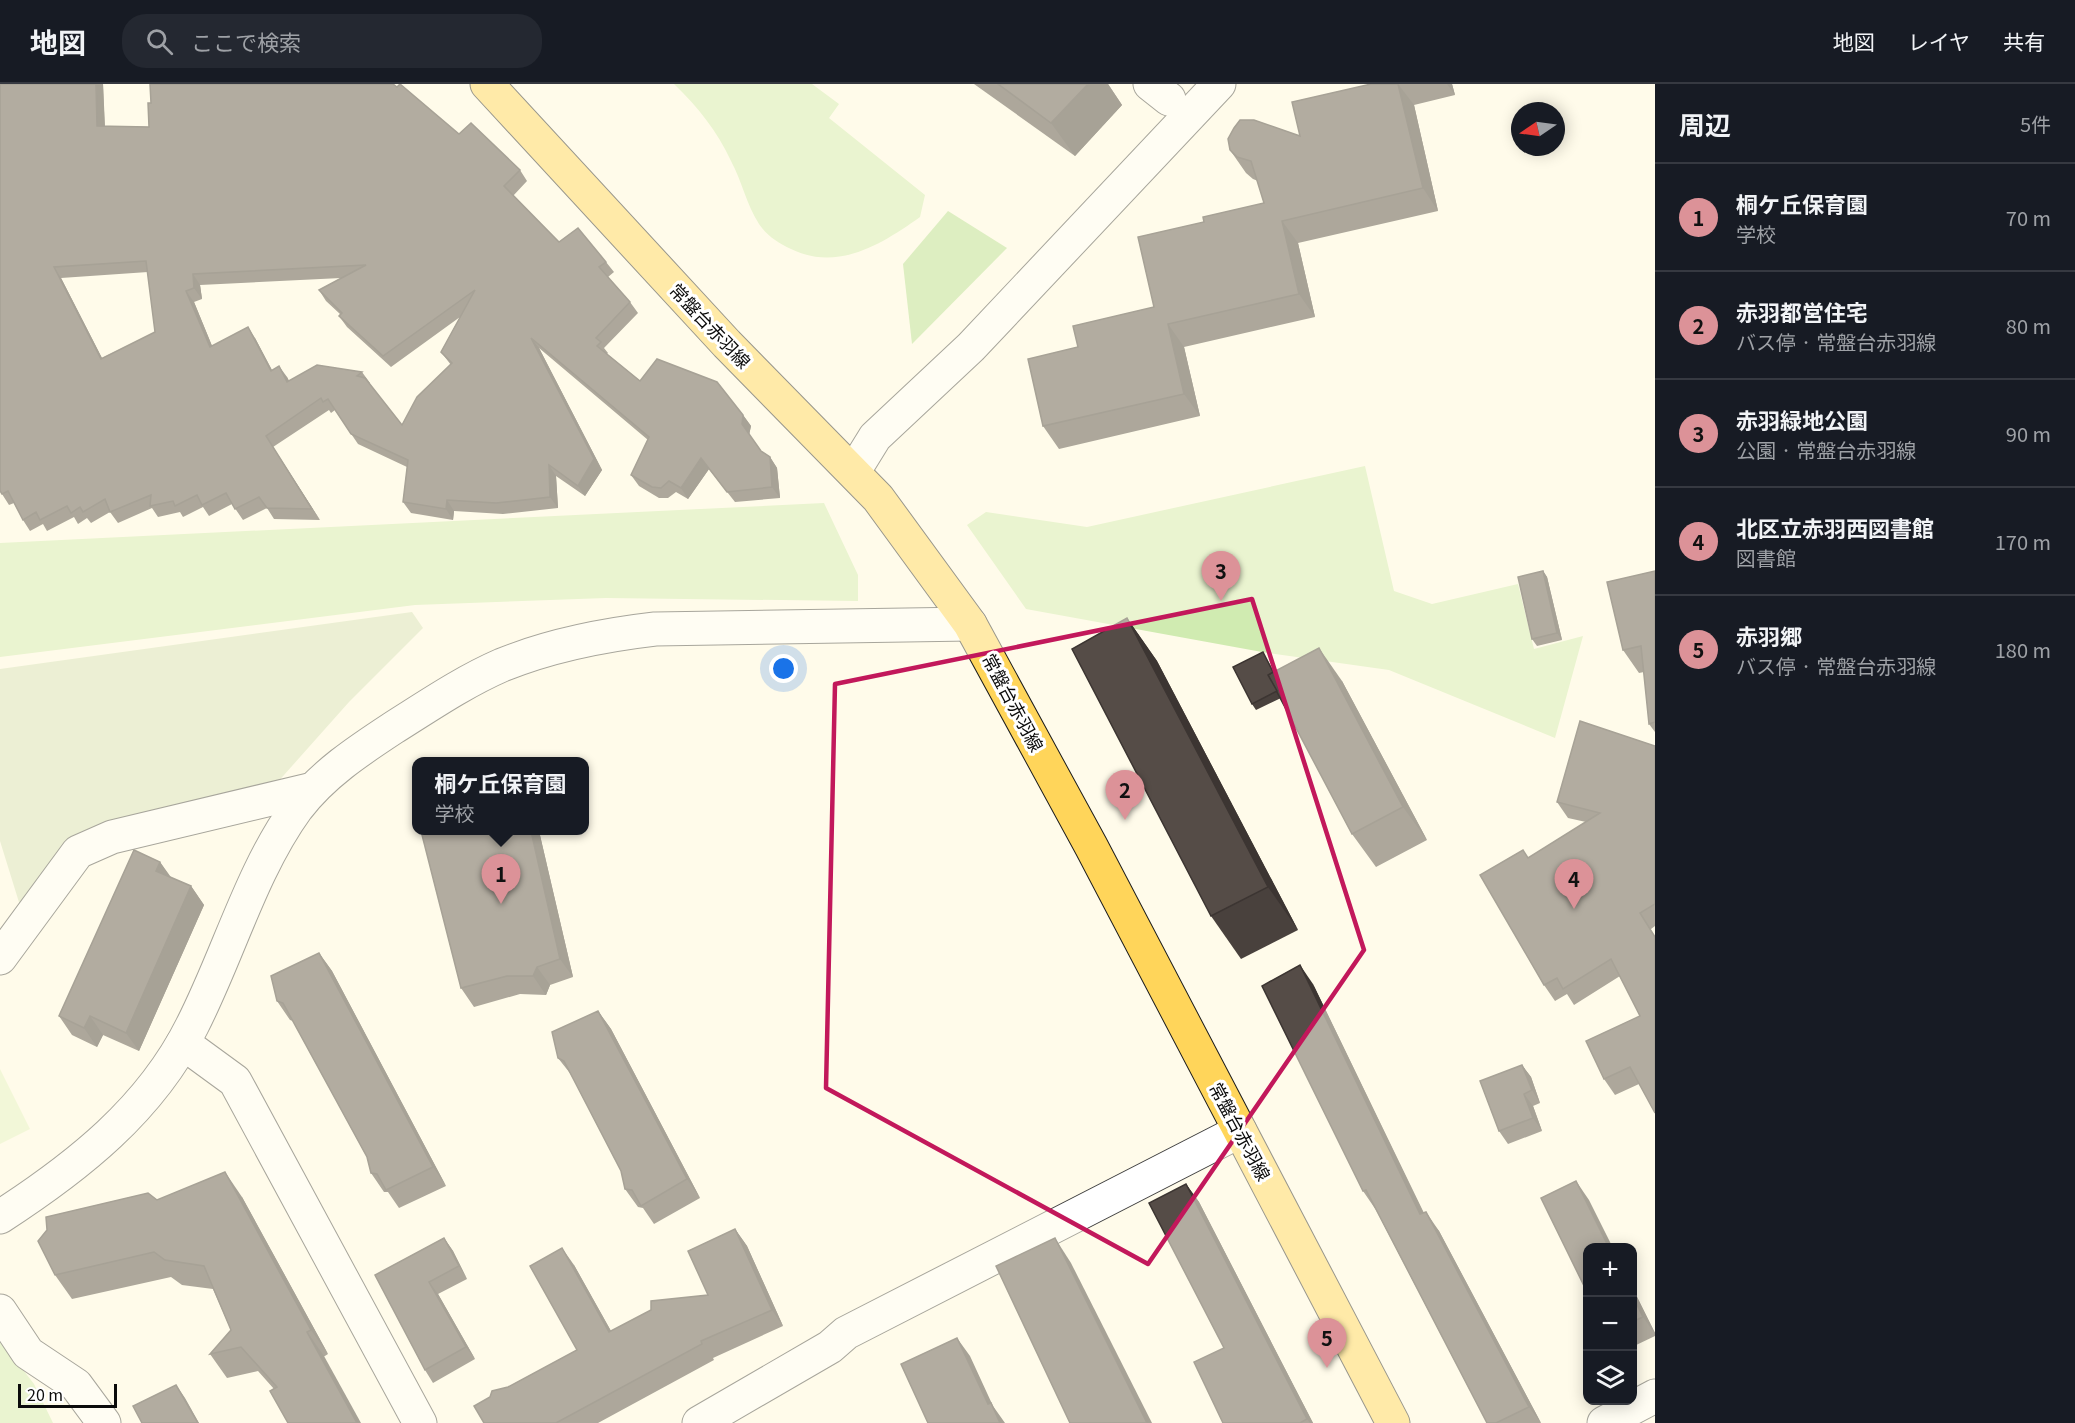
<!DOCTYPE html>
<html lang="ja">
<meta charset="utf-8">
<style>
:root{--surface:#171b24;--page:#242831;--text:#f1f3f6;--muted:#9ea1a6;--line:#363941;--accent:#dc9298}
body{margin:0;font-family:Georgia,"Noto Sans JP",serif;background:var(--page);color:var(--text)}
.controls{position:absolute;right:18px;bottom:18px;display:grid;overflow:hidden;border-radius:12px;box-shadow:0 3px 15px #0003}
.controls button{width:54px;height:54px;display:grid;place-items:center;padding:0;border:0;border-bottom:2px solid var(--line);background:var(--surface);color:var(--text);font:30px sans-serif}
.compass{position:absolute;left:1511px;top:18px;width:54px;height:54px;border-radius:50%;background:var(--surface);box-shadow:0 3px 15px #0003;rotate:257deg}
.scale{position:absolute;left:18px;bottom:15px;width:99px;box-sizing:border-box;padding-left:6px;border:3px solid #0b0b0b;border-top:0;font-size:16px;line-height:21px;white-space:nowrap;color:#0b0b0b;-webkit-text-stroke:4px #fff;paint-order:stroke}
.you{position:absolute;left:784px;top:585px;width:21px;height:21px;margin:-15px;border:4px solid #fff;border-radius:50%;background:#1a73e8;box-shadow:0 0 0 9px #1a73e833}
.badge{display:grid;place-items:center;width:39px;height:39px;border-radius:50%;background:var(--accent);color:#111;font-size:20px;font-weight:700}
.pin{position:absolute;translate:-50% -50px;filter:drop-shadow(0 2px 3px #0008)}
.pin::after{content:'';position:absolute;top:32px;width:21px;height:18px;background:inherit;clip-path:polygon(0 0,100% 0,50% 100%)}
.popup{position:absolute;left:412px;top:673px;width:177px;height:78px;box-sizing:border-box;display:grid;place-content:center;border-radius:12px;background:var(--surface);filter:drop-shadow(0 2px 4px #0005);font-size:20px;white-space:nowrap;color:var(--muted)}
.popup b{font-size:22px;color:var(--text)}
.popup::after{content:'';position:absolute;left:50%;top:100%;margin-left:-12px;border:12px solid transparent;border-top-color:var(--surface)}
.list{margin:0;padding:0;list-style:none}
h2{display:flex;justify-content:space-between;align-items:center;height:78px;margin:0;padding:0 24px;font-size:26px}
h2 small{font-size:20px;font-weight:400;color:var(--muted)}
.list li{display:grid;grid-template-columns:39px 1fr auto;gap:18px;align-items:center;box-sizing:border-box;height:108px;padding:0 24px;border-top:2px solid var(--line)}
.list b{display:block;font-size:22px;white-space:nowrap}
.list p{margin:0;font-size:20px;white-space:nowrap;color:var(--muted)}
.list em{font-size:20px;font-style:normal;color:var(--muted)}
.icon{flex:none;width:33px;height:33px;fill:none;stroke:currentColor;stroke-width:2;stroke-linecap:round;stroke-linejoin:round}
.map{position:relative;flex:none;width:1655px;height:1339px;overflow:hidden}
header{display:flex;align-items:center;gap:36px;box-sizing:border-box;height:84px;padding:0 30px;background:var(--surface);border-bottom:2px solid var(--line)}
header strong{font-size:28px}
nav{display:flex;gap:33px;margin-inline-start:auto;font-size:21px}
.search{width:420px;height:54px;background:var(--page);display:flex;align-items:center;gap:15px;box-sizing:border-box;padding:0 21px;border-radius:24px;color:var(--muted);font-size:22px}
main{display:flex}
aside{flex:1;background:var(--surface)}
.map>svg:first-child{display:block}
.green{fill:#d0ebb1}
.forest{fill:#b3dd90}
.cemetery{fill:#d5e1ba}
.pitch{fill:#e3f2c4}
.lines{fill:none;stroke-linecap:round;stroke-linejoin:round}
.minor-casing{stroke:#3e3e3e;stroke-width:35}
.major-casing{stroke:#1c1c1c;stroke-width:35}
.minor{stroke:#fff;stroke-width:33}
.major{stroke:#ffd55a;stroke-width:33}
.wall{fill:#49413d;fill-rule:evenodd}
.shaded-wall{fill:#3c3532}
.building{fill:#554c47;stroke:#3c3532;stroke-width:1.5;fill-rule:evenodd}
.marked{fill:none;stroke:#c2185b;stroke-width:4.5;stroke-linejoin:round}
.labels{text-anchor:middle;dominant-baseline:central;stroke-width:6;stroke-linejoin:round;paint-order:stroke}
.street-label{font-size:18px;fill:#0b0b0b;stroke:#fff}
</style>
<header>
<strong>地図</strong>
<div class="search"><svg class="icon" aria-label="search" viewBox="0 0 24 24"><circle cx="10" cy="10" r="6"/><path d="M15 15l6 6"/></svg>ここで検索</div>
<nav><a>地図</a><a>レイヤ</a><a>共有</a></nav>
</header>
<main>
<div class="map">
<svg width="1655" height="1339" viewBox="0 0 1655 1339">
<rect width="100%" height="100%" fill="#fffbea"/>
<!-- green -->
<g class="green">
<path d="M674,0h138l27,20 -10,14 96,77 -5,22c-38,27 -82,55 -129,32 -13,-6 -24,-13 -32,-25 -13,-20 -17,-43 -28,-63 -14,-30 -33,-54 -57,-77z"/>
<path d="M1365,382l29,125 38,13 86,-20 16,65 49,-13 -28,102 -166,-68 -127,-18 -236,-43 -59,-84 19,-13 101,15z"/>
<path d="M824,419l34,72v26l-252,-3 -191,7 -415,52v-114z"/>
<path d="M0,1256l34,44 19,39h-53z"/>
</g>
<!-- forest -->
<path class="forest" d="M948,127l59,37 -95,96 -9,-80z"/>
<!-- cemetery -->
<path class="cemetery" d="M412,528l11,16 -74,74 -73,82 -128,29 -126,99 -22,-71v-172z"/>
<!-- pitch -->
<path class="pitch" d="M0,985l30,60 -30,15z"/>
<g class="lines">
<!-- minor casing -->
<g class="minor-casing">
<g id="minor">
<path d="M1150,0l19,15"/>
<path d="M854,387l21,-34 96,-90 248,-263"/>
<path d="M0,874l78,-106 34,-15 201,-48"/>
<path d="M183,959l52,38 185,342"/>
<path d="M0,1133c77,-50 150,-107 192,-191 36,-70 59,-155 105,-218 26,-34 61,-57 96,-80 35,-22 70,-46 109,-63 49,-20 101,-30 153,-36l315,-5"/>
<path d="M0,1227l28,42 48,32 28,38"/>
<path d="M699,1339l131,-76 16,-14 394,-202"/>
<path d="M1604,1339l51,-27"/>
</g>
</g>
<!-- major casing -->
<g class="major-casing">
<path id="major" d="M487,0l240,260 151,154 92,126 121,222 302,577"/>
</g>
<!-- minor -->
<use href="#minor" class="minor"/>
<!-- major -->
<use href="#major" class="major"/>
</g>
<!-- wall -->
<g class="wall">
<path d="M103,0l2,42 44,1 248,-40 62,47 61,36 7,11 -14,15 46,46 47,20 8,10 -6,5 22,25 8,11 -34,35 4,5 -1,1 33,27 103,34 8,11 -2,9 12,16 9,6 7,11 3,30 -45,4 -26,-33 -21,30 -12,-7 -8,6h-9l-20,-12 -8,-11 17,-35 -109,-92 63,122 -17,26 -29,-20 2,32 -55,6 -49,-3 -1,9 -42,-7 -8,-11 4,-35 -49,-23 -23,-34 -4,3 -2,-3 -56,37 47,73 -46,-1 -7,-11 -24,12 -11,-16 -23,12 -6,-9 -20,10 -3,-5 -22,5 -6,-9 -34,15 -8,-11 -19,11 -4,-5 -9,6 -4,-7 -27,14 -4,-7 -13,7 -7,-11 -9,-17 -5,2 -7,-11 -2,-257zM148,188l7,60 -53,26 -41,-80zM341,194l-22,12 7,11 14,13 -1,2 8,11 44,40 69,-50 -19,35 10,13 -49,60 -33,-42h1l-8,-11 -73,9 -2,-4 -15,-7 -17,-32 -43,8 -18,-44 8,-3 -2,-14z"/>
<path d="M974,0h134l14,21 -47,51z"/>
<path d="M1371,0h81l3,11 -41,10 24,106 -140,32 17,74 -131,30 16,69 -141,33 -16,-23 35,-79 76,-40 50,-85 60,-19 -6,-22 -5,-2 -7,-6 -16,-23 70,-14z"/>
<path d="M1543,487l4,6 15,63 -25,6 -5,-7z"/>
<path d="M1655,487v161l-6,-8 -5,-52 -5,1 -16,-23z"/>
<path d="M1127,534l30,43 141,269 -57,29 -30,-43z"/>
<path d="M1263,568l11,20 68,9 85,159 -51,27 -24,-33 -71,-136 -25,12 -4,-6z"/>
<path d="M1655,662v180l-4,3 -12,155 -24,11 -11,-16 36,-63 -20,-40 -46,29 -7,-11 -12,7 -11,-16 -16,-127 58,-36 -18,-4 -11,-16z"/>
<path d="M421,747h118l34,146 -23,8 -4,10 -26,-1 -46,13 -13,-19z"/>
<path d="M160,778l10,15 21,9 13,19 -65,146 -36,-16 -6,12 -25,-12 -13,-19z"/>
<path d="M319,869l13,18 114,215 -47,22 -11,-16h-4l-13,-19 -4,-16 -74,-136 -3,-1 -13,-19z"/>
<path d="M1313,900l111,229 15,18 102,192h-54l-111,-213 -13,-19z"/>
<path d="M598,927l13,18 89,169 -46,26 -11,-16 -5,-1 -13,-18 -4,-18 -48,-94 -15,-19z"/>
<path d="M1522,981l9,12 9,26 -7,3 9,25 -34,13 -9,-13z"/>
<path d="M1186,1100l13,18 114,221h-90l1,-75z"/>
<path d="M242,1113l86,157 -54,35 -16,-18 -31,7 -17,-24 21,-24 -18,-41 -31,-4 -11,-8 -99,22 -17,-24 102,-75z"/>
<path d="M735,1145l12,17 36,80 -70,32 1,2 -116,63h-114l6,-26 87,-47 -3,-85 37,66 97,-36z"/>
<path d="M444,1154l9,13 14,28 -29,15 37,65 -42,24 -8,-13 -50,-95z"/>
<path d="M1632,1203l23,46v3l-23,11z"/>
</g>
<!-- shaded-wall -->
<g class="shaded-wall">
<path d="M96,0h7l2,53 -8,-11z"/>
<path d="M1088,0h20l14,21 -47,51 -24,-33z"/>
<path d="M1398,0l16,21 24,106 -15,-23z"/>
<path d="M1447,0h5l3,11z"/>
<path d="M1282,137l16,22 17,74 -16,-23z"/>
<path d="M54,183l7,11 47,92 -7,-11z"/>
<path d="M193,190l7,11 2,14 -8,-11z"/>
<path d="M186,207l8,11 23,56 -7,-11z"/>
<path d="M1168,240l16,23 16,69 -16,-22z"/>
<path d="M248,243l7,11 23,44 -7,-11z"/>
<path d="M531,254l8,10 63,122 -17,26 -7,-10z"/>
<path d="M279,282l8,11 8,16 -8,-11z"/>
<path d="M743,331l8,11 -2,9 -7,-11z"/>
<path d="M266,352l7,11 47,73 -8,-11z"/>
<path d="M770,373l7,11 3,30 -8,-11z"/>
<path d="M701,374l8,11 -21,30 -7,-11z"/>
<path d="M549,381l7,11 2,32 -8,-11z"/>
<path d="M447,416l7,11 -1,9 -7,-11z"/>
<path d="M1543,487l4,6 15,63 -5,-7z"/>
<path d="M1127,534l30,43 141,269 -30,-43z"/>
<path d="M1319,564l23,33 85,159 -24,-33z"/>
<path d="M531,747h8l34,146 -13,-18z"/>
<path d="M160,778l13,18 -17,-9z"/>
<path d="M191,802l13,19 -65,146 -13,-18z"/>
<path d="M319,869l13,18 114,215 -13,-19z"/>
<path d="M1300,881l13,19 120,249 -13,-19z"/>
<path d="M537,883l13,18 -4,10 -13,-19z"/>
<path d="M598,927l13,18 89,169 -13,-19z"/>
<path d="M90,932l13,19 -6,12 -13,-19z"/>
<path d="M1522,981l9,12 9,26 -8,-13z"/>
<path d="M1524,1010l9,12 9,25 -9,-13z"/>
<path d="M225,1088l17,25 86,157 -17,-24z"/>
<path d="M1576,1097l13,19 24,48h-4z"/>
<path d="M1186,1100l13,18 114,221h-3l-3,-4z"/>
<path d="M1426,1128l13,19 102,192 -12,-16z"/>
<path d="M735,1145l12,17 36,80 -11,-16z"/>
<path d="M444,1154l9,13 14,28 -8,-13z"/>
<path d="M1055,1154l16,25 81,160h-5z"/>
<path d="M562,1164l12,17 47,84 -12,-17z"/>
<path d="M429,1198l9,12 37,65 -9,-12z"/>
<path d="M1632,1203l23,46v1l-12,-17 -11,-22z"/>
<path d="M307,1248l17,24 37,67h-4z"/>
<path d="M957,1254l13,18 23,50 12,17h-5l-12,-19z"/>
<path d="M176,1301l9,13 14,25h-1z"/>
</g>
<!-- building -->
<g class="building">
<path d="M0,0h96l1,42 52,1 -1,-24h3l-1,-19h243l4,3 3,-3 59,50 12,-11 49,47 -16,16 55,56 19,-14 28,34 -7,5 31,35 -34,36 5,4 -4,4 43,35 17,-22 60,23 26,33 -1,9 19,27 9,6 2,30 -45,5 -26,-34 -20,30 -12,-7 -8,7 -9,-1 -21,-12 18,-38 -118,-99 63,121 -16,27 -29,-21 1,32 -54,6 -49,-3 -1,9 -43,-7 5,-42 -57,-26 -23,-35 -5,3 -2,-4 -55,38 46,73 -45,-1 -8,-11 -24,12 -9,-16 -24,12 -5,-10 -22,11 -2,-5 -23,5 1,-11 -41,17 -5,-13 -22,13 -3,-5 -9,6 -4,-7 -27,14 -4,-8 -13,8 -15,-29 -6,3 -2,-3zM146,177l9,71 -54,27 -47,-92zM366,181l-47,25 23,23 -3,3 44,40 92,-66 -34,62 11,11 -35,34 -15,28 -37,-47 -8,-2 5,-4 -45,-7 -30,17 -8,-16 -8,5 -23,-44 -38,20 -24,-56 8,-3 -1,-14z"/>
<path d="M998,0h90l-37,39z"/>
<path d="M1371,0h27l25,104 -141,33 17,73 -131,30 16,70 -141,32 -15,-67 50,-12 -5,-21 81,-19 -16,-70 66,-15 -1,-5 61,-14 -13,-42 -14,-4 -7,-7 -2,-11 6,-11 6,-8h14l46,16 -8,-34z"/>
<path d="M1543,487l14,62 -25,6 -14,-62z"/>
<path d="M1655,487v151l-6,2 -8,-78 -18,4 -16,-68z"/>
<path d="M1127,534l141,269 -57,29 -139,-267z"/>
<path d="M1319,564l84,159 -51,27 -84,-159z"/>
<path d="M1263,568l10,20 -5,3 9,16 -25,13 -19,-37z"/>
<path d="M1580,637l75,25v158l-15,9 15,24v176l-25,-46 -26,12 -18,-38 54,-25 -29,-57 -48,30 -6,-11 -13,7 -64,-110 43,-25 5,8 72,-45 -43,-11z"/>
<path d="M421,747h110l29,128 -23,8 -4,9h-26l-46,12z"/>
<path d="M134,766l26,12 -4,9 35,15 -65,147 -36,-17 -6,12 -25,-12z"/>
<path d="M319,869l114,214 -47,23 -9,-16 -6,-1 -4,-16 -84,-154 -6,-2 -6,-25z"/>
<path d="M1300,881l120,249 6,-2 103,195 -33,16h-9l-121,-233 -3,1 -101,-205z"/>
<path d="M598,927l89,168 -46,27 -9,-16 -7,-1 -4,-18 -57,-110 -6,-3 -6,-26z"/>
<path d="M1522,981l10,25 -8,4 9,24 -34,13 -19,-50z"/>
<path d="M225,1088l86,158 -4,2 50,91h-69l-18,-32 7,-4 -36,-40 -31,7 21,-24 -27,-64 -39,-6 -11,-8 -99,23 -17,-34 9,-11 -1,-13 102,-24 9,7z"/>
<path d="M1576,1097l33,67h-22v44l-46,-94z"/>
<path d="M1186,1100l121,235 -7,4h-77l-29,-61 30,-14 -75,-145z"/>
<path d="M735,1145l37,81 -71,31 1,3 -146,79h-72l-10,-17 16,-9 2,-6 16,-4 69,-37 -47,-84 32,-18 47,84 42,-22v-9l57,-6 -20,-44z"/>
<path d="M444,1154l15,28 -30,16 37,65 -41,23 -50,-95z"/>
<path d="M1055,1154l92,185h-77l-74,-157z"/>
<path d="M1632,1211l11,22 -11,5z"/>
<path d="M957,1254l31,66 3,-1 9,20h-72l-27,-59z"/>
<path d="M176,1301l22,38h-56l-9,-17z"/>
</g>
<!-- marked area -->
<path d="M0 0H1655V1339H0ZM1252,515l112,351 -216,314 -322,-176 9,-404z" fill="#fffbea" fill-opacity=".55" fill-rule="evenodd"/>
<path class="marked" d="M1252,515l112,351 -216,314 -322,-176 9,-404z"/>
<g class="labels">
<!-- street labels -->
<g class="street-label">
<text transform="translate(711 241) rotate(47)">常盤台赤羽線</text>
<text transform="translate(1014 618) rotate(62)">常盤台赤羽線</text>
<text transform="translate(1241 1047) rotate(62)">常盤台赤羽線</text>
</g>
</g>
</svg>
<div class="controls">
<button>+</button>
<button>−</button>
<button><svg class="icon" aria-label="layers" viewBox="0 0 24 24"><path d="M12 4l9 5-9 5-9-5zM3 14l9 5 9-5"/></svg></button>
</div>
<svg class="compass" viewBox="-18 -18 36 36"><path d="M0-13l5 13h-10z" fill="#e53935"/><path d="M0 13l5-13h-10z" fill="#9ea1a6"/></svg>
<div class="scale">20 m</div>
<div class="you"></div>
<div class="pin badge" style="left:501px;top:820px">1</div>
<div class="popup"><b>桐ケ丘保育園</b>学校</div>
<div class="pin badge" style="left:1125px;top:736px">2</div>
<div class="pin badge" style="left:1221px;top:517px">3</div>
<div class="pin badge" style="left:1574px;top:825px">4</div>
<div class="pin badge" style="left:1327px;top:1284px">5</div>
</div>
<aside>
<h2>周辺<small>5件</small></h2>
<ul class="list">
<li><span class="badge">1</span><div><b>桐ケ丘保育園</b><p>学校</p></div><em>70 m</em></li>
<li><span class="badge">2</span><div><b>赤羽都営住宅</b><p>バス停 · 常盤台赤羽線</p></div><em>80 m</em></li>
<li><span class="badge">3</span><div><b>赤羽緑地公園</b><p>公園 · 常盤台赤羽線</p></div><em>90 m</em></li>
<li><span class="badge">4</span><div><b>北区立赤羽西図書館</b><p>図書館</p></div><em>170 m</em></li>
<li><span class="badge">5</span><div><b>赤羽郷</b><p>バス停 · 常盤台赤羽線</p></div><em>180 m</em></li>
</ul>
</aside>
</main>
